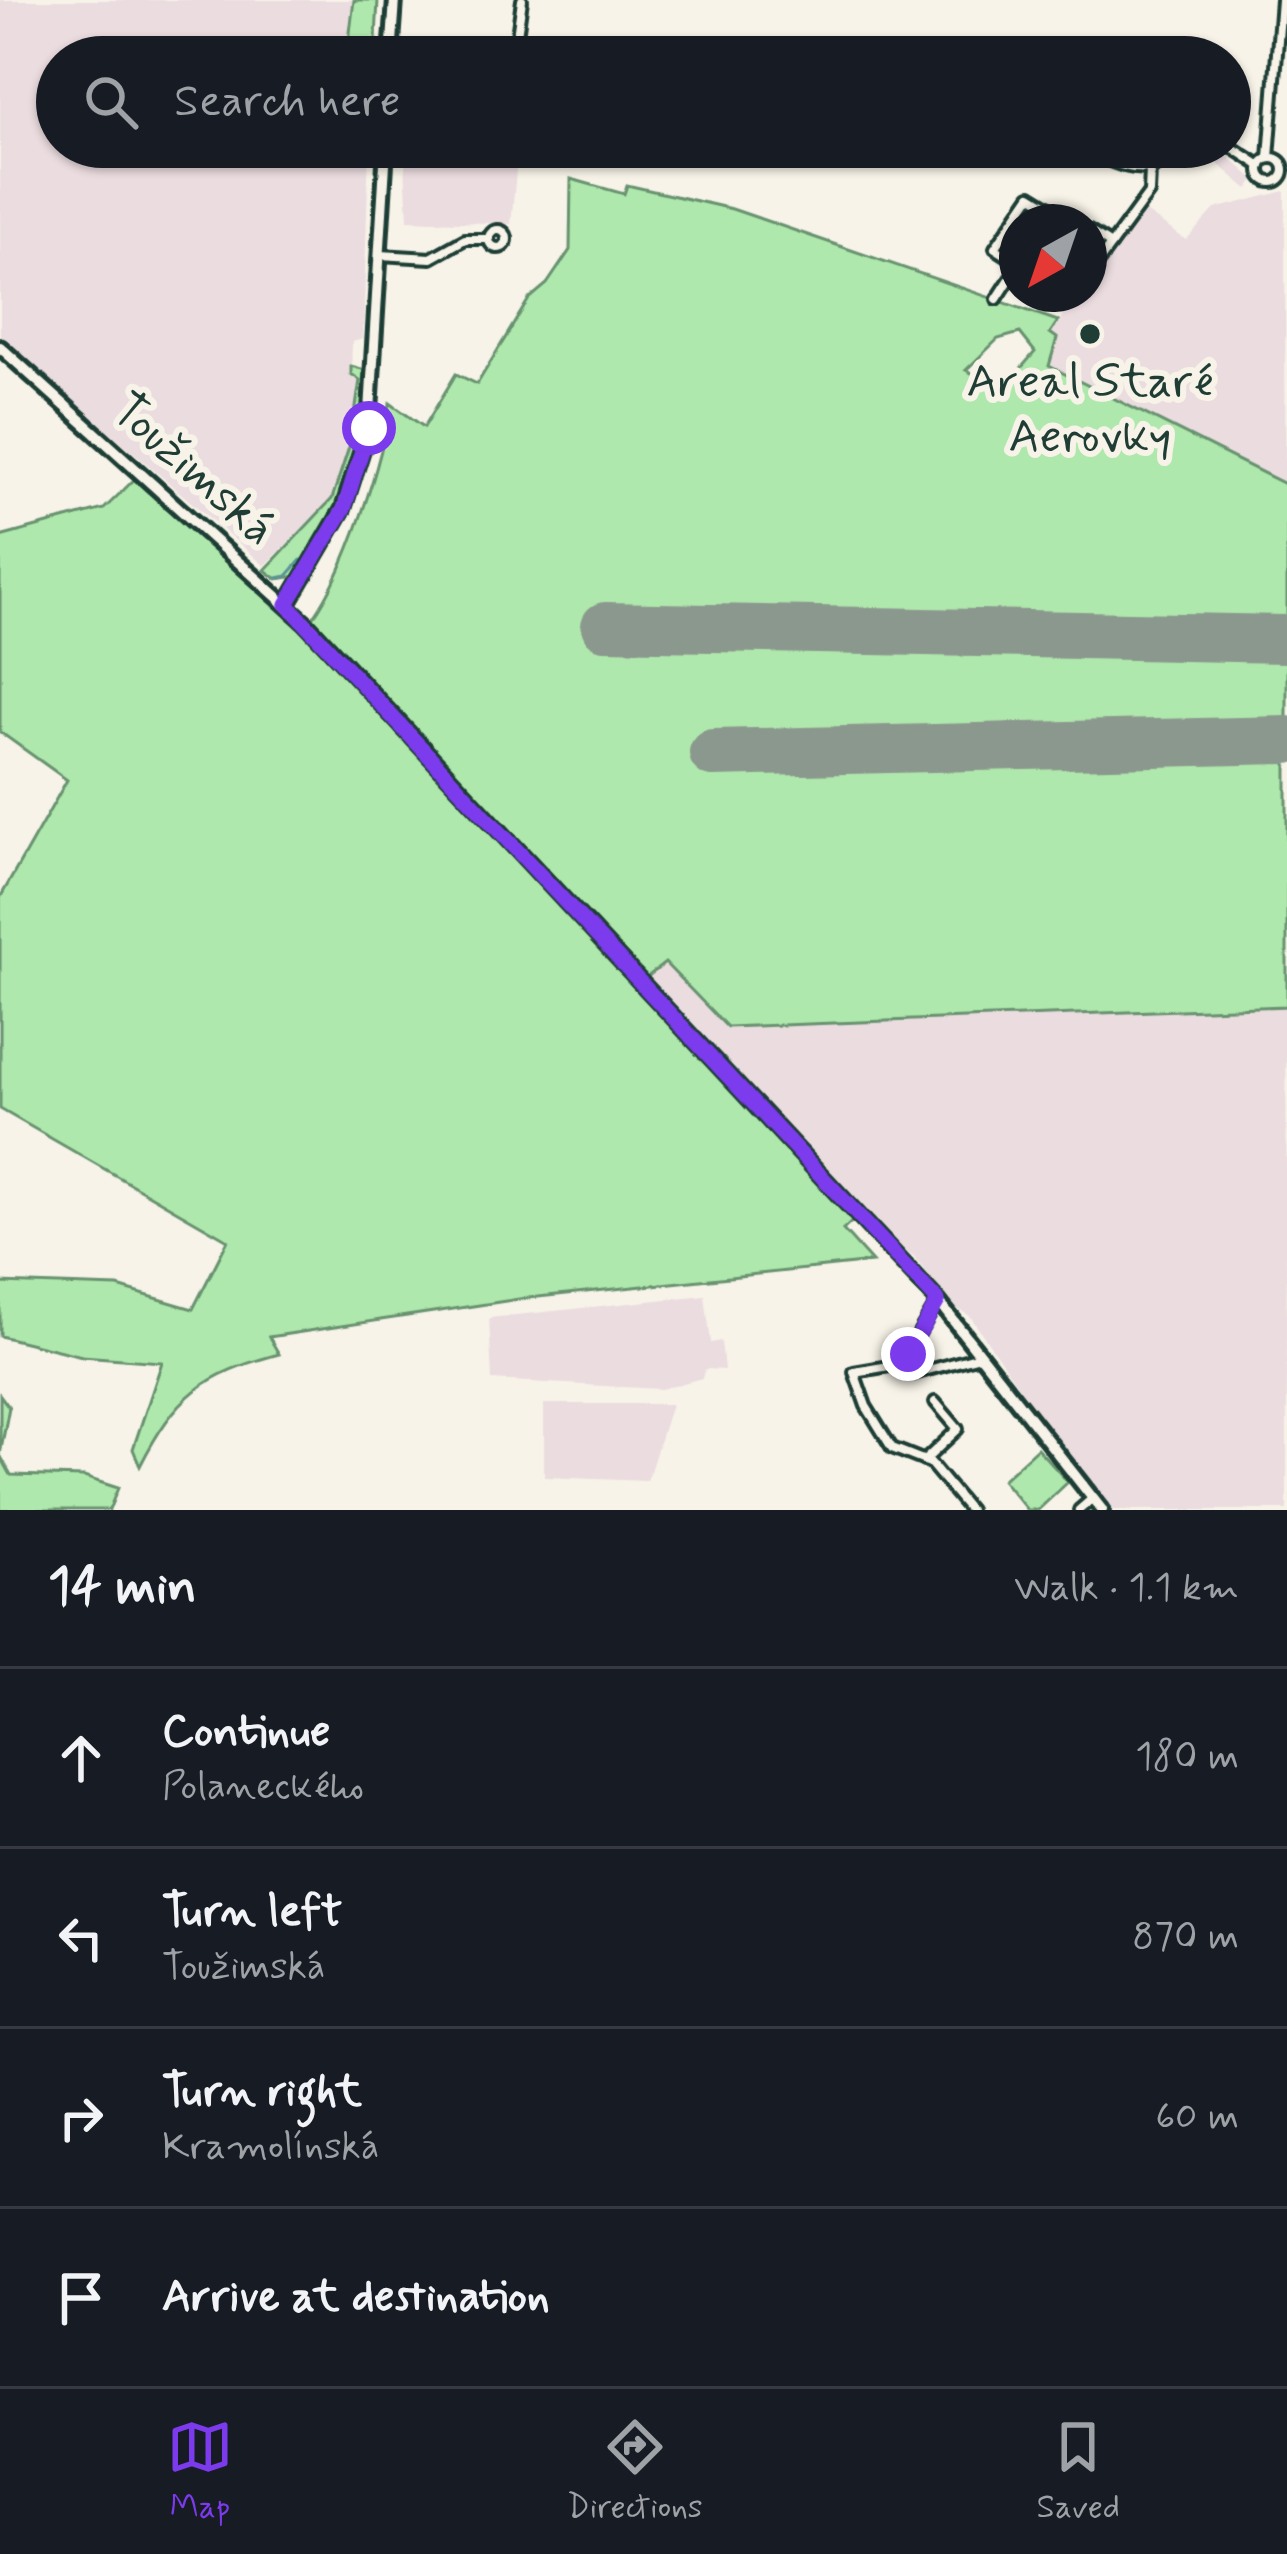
<!DOCTYPE html>
<meta charset="utf-8">
<style>
:root{--surface:#171b24;--page:#20242c;--text:#f1f3f6;--muted:#9ea1a6;--line:#363941;--accent:#7c3aed}
body{margin:0;font-family:Mynerve,sans-serif;background:var(--page);color:var(--text)}
.compass{position:absolute;left:999px;top:204px;width:108px;height:108px;border-radius:50%;background:var(--surface);box-shadow:0 3px 9px #0004;rotate:220deg}
.stop{position:absolute;width:36px;height:36px;margin:-27px;border:9px solid #7c3aed;border-radius:50%;background:#fff}
.stop.end{background:#7c3aed;border-color:#fff;box-shadow:0 3px 12px #0008}
.list{margin:0;padding:0;list-style:none}
h2{display:flex;justify-content:space-between;align-items:center;height:156px;margin:0;padding:0 48px;font-size:51px}
h2 small{font-size:39px;font-weight:400;color:var(--muted)}
.list li{display:grid;grid-template-columns:78px 1fr auto;gap:36px;align-items:center;box-sizing:border-box;height:180px;padding:0 48px;border-top:3px solid var(--line)}
.list b{display:block;font-size:45px;white-space:nowrap}
.list p{margin:0;font-size:39px;white-space:nowrap;color:var(--muted)}
.list em{font-size:39px;font-style:normal;color:var(--muted)}
.icon{flex:none;width:66px;height:66px;fill:none;stroke:currentColor;stroke-width:2;stroke-linecap:round;stroke-linejoin:round}
.map{position:relative;flex:none;width:1287px;height:1510px;overflow:hidden}
.search{position:absolute;background:var(--surface);box-shadow:0 3px 9px #0004;left:36px;right:36px;top:36px;height:132px;display:flex;align-items:center;gap:30px;box-sizing:border-box;padding:0 42px;border-radius:66px;color:var(--muted);font-size:45px}
.sheet{height:876px;background:var(--surface)}
nav{display:flex;justify-content:space-around;align-items:center;box-sizing:border-box;height:168px;border-top:3px solid var(--line);background:var(--surface);font-size:33px;color:var(--muted)}
nav a{display:grid;justify-items:center;gap:6px}
nav .on{color:var(--accent)}
.map>svg:first-child{display:block}
.built{fill:#ebdcdf}
.green{fill:#afe8ac;stroke:#679270;stroke-width:3;fill-rule:evenodd}
.lines{fill:none;stroke-linecap:round;stroke-linejoin:round}
.stream{stroke:#599598;stroke-width:3}
.runway{stroke:#8b988e;stroke-width:48}
.street-casing{stroke:#1f3d34;stroke-width:16}
.secondary-casing{stroke:#1f3d34;stroke-width:20}
.street{stroke:#f7f3e8;stroke-width:8}
.secondary{stroke:#f7f3e8;stroke-width:10}
.route{stroke:#7c3aed;stroke-width:15}
.poi-dot{fill:#1f3d34;stroke:#f7f3e8;stroke-width:4.5}
.labels{text-anchor:middle;dominant-baseline:central;stroke-width:12;stroke-linejoin:round;paint-order:stroke}
.poi-label{font-size:48px;fill:#1f3d34;stroke:#f7f3e8}
.street-label{font-size:48px;fill:#1f3d34;stroke:#f7f3e8}
</style>
<div class="map">
<svg width="1287" height="1510" viewBox="0 0 1287 1510">
<rect width="100%" height="100%" fill="#f7f3e8"/>
<filter id="ink" filterUnits="userSpaceOnUse"><feTurbulence type="fractalNoise" baseFrequency=".00833" numOctaves="2"/><feDisplacementMap in="SourceGraphic" scale="24" xChannelSelector="R" yChannelSelector="G"/><feConvolveMatrix kernelMatrix="1 2 1 2 8 2 1 2 1" color-interpolation-filters="sRGB"/></filter>
<g filter="url(#ink)">
<!-- built -->
<g class="built">
<path d="M0,0h354l-7,57h-290v90h312l-6,192 -11,3 -1,32 9,6 -9,61 -19,58 -67,67 -265,-229z"/>
<path d="M404,147h74l39,13 -6,64 -103,-4z"/>
<path d="M1218,147l37,33 -7,9 -38,-32z"/>
<path d="M1285,191l2,1319h-174l-68,-85 -75,-109 -17,-10 -40,-50 -17,-11 -583,-627 17,-24 37,-96 18,-54 5,-41 34,24 32,-53 21,10 52,-85 18,-15 23,-35 307,77 126,63 78,-95h8v-11l54,-73 43,30 29,-31z"/>
<path d="M705,1295l6,48 10,-2 3,29 -19,-1 -3,9 -41,11 -169,-9 -3,-62z"/>
<path d="M544,1404h127l-24,77 -103,-4z"/>
</g>
<!-- green -->
<g class="green">
<path d="M354,0h24l-3,57h-28z"/>
<path d="M571,179l53,15 3,-9 105,24 326,112 -8,12 7,5 -8,28 238,119v521l-560,21 -62,-64 -19,15 -333,-360c33,-46 70,-157 77,-215l34,24 32,-53 21,10 52,-85 18,-15 23,-34zM1020,333l15,19 -32,37 -37,-19 32,-31z"/>
<path d="M351,366l18,5c-8,92 -27,127 -72,205l-20,3 -12,-9 67,-71 19,-58 9,-61 -9,-6z"/>
<path d="M140,474l159,150 558,593 -14,13 29,32 -353,37 -250,38 10,17c-75,20 -103,41 -139,112l-7,-17 29,-87 -80,-6 -82,-20v-53l118,4 75,22 35,-69 -228,-131v-211l67,-118 -67,-48v-195l104,-28z"/>
<path d="M0,1395l9,12 -9,48 11,20 73,2 34,11 -9,22h-109z"/>
<path d="M1037,1448l31,34 -30,28h-11l-25,-30z"/>
</g>
<g class="lines">
<!-- stream -->
<path class="stream" d="M277,578l10,-2 14,-16"/>
<!-- runway -->
<g class="runway">
<path d="M605,626l682,13"/>
<path d="M713,753l574,-13"/>
</g>
<!-- street casing -->
<g class="street-casing">
<g id="street">
<path d="M522,0l-6,43 11,14"/>
<path d="M1230,146l31,20"/>
<path d="M1083,147c42,26 70,31 111,0"/>
<path d="M542,150l1,-3"/>
<circle cx="1272" cy="170" r="12"/>
<path d="M1269,158l12,-158"/>
<circle cx="498" cy="239" r="9"/>
<path d="M1089,231l22,14"/>
<path d="M380,255l51,3 34,-19h24"/>
<path d="M1017,262l-22,-14 36,-53 44,27"/>
<path d="M1089,275l60,-82 1,-23"/>
<path d="M997,299l20,-31"/>
<path d="M938,1301l-37,63 -47,8 12,34 26,42 38,15 39,47"/>
<path d="M913,1374l67,-18"/>
<path d="M924,1461l34,-32 -23,-27"/>
<path d="M1079,1510l14,-12"/>
</g>
</g>
<!-- secondary casing -->
<g class="secondary-casing">
<g id="secondary">
<path d="M391,57l4,-57"/>
<path d="M0,347l305,275 633,679 164,209"/>
<path d="M287,605l56,-96 26,-81 17,-281"/>
</g>
</g>
<!-- street -->
<use href="#street" class="street"/>
<!-- secondary -->
<use href="#secondary" class="secondary"/>
</g>
</g>
<g class="lines" filter="url(#ink)">
<!-- route -->
<path class="route" d="M369,428l-25,81 -57,95 651,697 -30,53"/>
</g>
<!-- markers -->
<circle class="poi-dot" cx="1090" cy="334" r="12"/>
<g class="labels">
<!-- poi labels -->
<g class="poi-label">
<text x="1090" y="382">Areal Staré<tspan x="1090" dy="55">Aerovky</tspan></text>
</g>
<!-- street labels -->
<g class="street-label">
<text transform="translate(193 470) rotate(42)">Toužimská</text>
</g>
</g>
</svg>
<svg class="compass" viewBox="-18 -18 36 36"><path d="M0-13l5 13h-10z" fill="#e53935"/><path d="M0 13l5-13h-10z" fill="#9ea1a6"/></svg>
<div class="stop" style="left:369px;top:428px"></div>
<div class="stop end" style="left:908px;top:1354px"></div>
<div class="search"><svg class="icon" aria-label="search" viewBox="0 0 24 24"><circle cx="10" cy="10" r="6"/><path d="M15 15l6 6"/></svg>Search here</div>
</div>
<section class="sheet">
<h2>14 min<small>Walk · 1.1 km</small></h2>
<ul class="list">
<li><svg class="icon" aria-label="ahead" viewBox="0 0 24 24"><path d="M12 20V5M6 11l6-6 6 6"/></svg><div><b>Continue</b><p>Polaneckého</p></div><em>180 m</em></li>
<li><svg class="icon" aria-label="left" viewBox="0 0 24 24"><path d="M17 20v-9H6M10 6l-5 5 5 5"/></svg><div><b>Turn left</b><p>Toužimská</p></div><em>870 m</em></li>
<li><svg class="icon" aria-label="right" viewBox="0 0 24 24"><path d="M7 20v-9h11M14 6l5 5-5 5"/></svg><div><b>Turn right</b><p>Kramolínská</p></div><em>60 m</em></li>
<li><svg class="icon" aria-label="arrive" viewBox="0 0 24 24"><path d="M6 21V4h12l-3 4 3 4H6"/></svg><div><b>Arrive at destination</b></div></li>
</ul>
</section>
<nav>
<a class="on"><svg class="icon" aria-label="map" viewBox="0 0 24 24"><path d="M3 6l6-2 6 2 6-2v14l-6 2-6-2-6 2zM9 4v14M15 6v14"/></svg>Map</a>
<a><svg class="icon" aria-label="directions" viewBox="0 0 24 24"><path d="M12 3l9 9-9 9-9-9zM9 14v-3h6M13 9l2 2-2 2"/></svg>Directions</a>
<a><svg class="icon" aria-label="saved" viewBox="0 0 24 24"><path d="M7 4h10v16l-5-4-5 4z"/></svg>Saved</a>
</nav>
